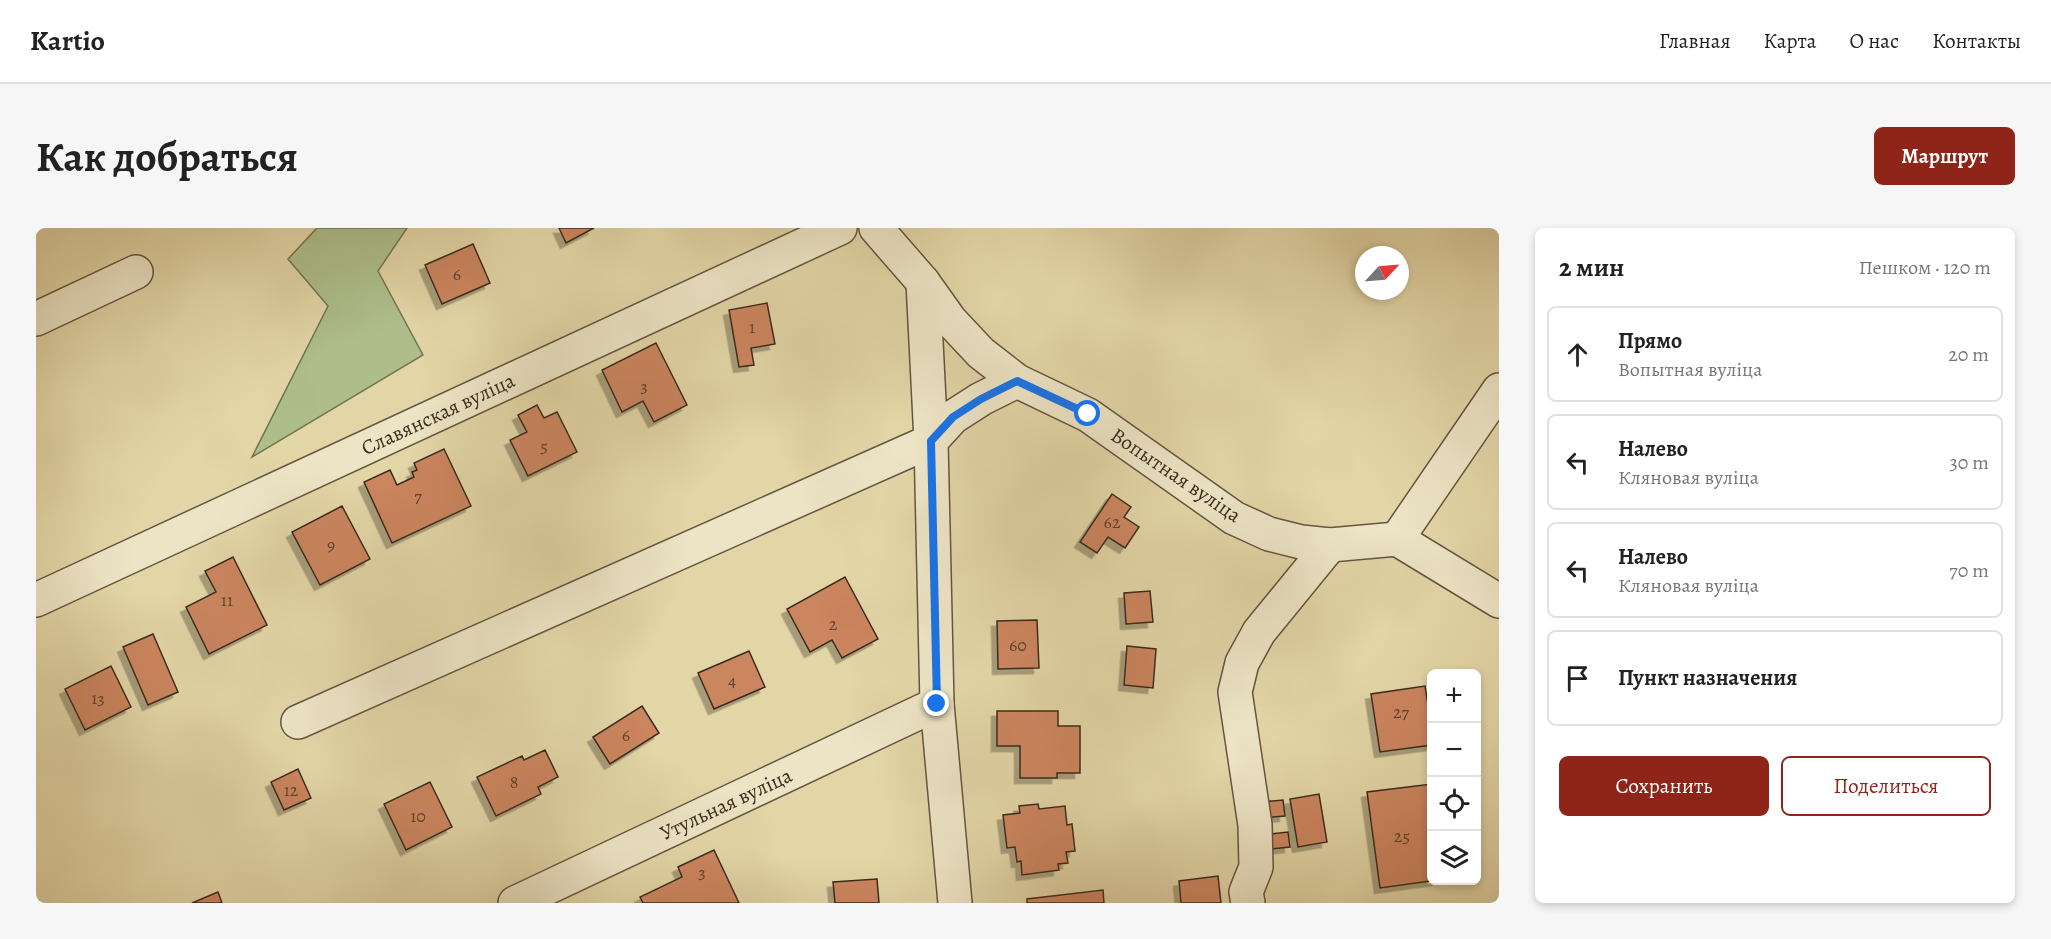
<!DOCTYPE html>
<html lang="ru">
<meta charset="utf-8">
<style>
:root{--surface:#fff;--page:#f6f6f6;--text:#222;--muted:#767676;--line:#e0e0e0;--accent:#8f2418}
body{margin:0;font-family:Alegreya,serif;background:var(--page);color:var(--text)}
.controls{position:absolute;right:18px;bottom:18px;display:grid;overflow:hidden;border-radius:9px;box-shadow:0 3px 9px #0003}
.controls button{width:54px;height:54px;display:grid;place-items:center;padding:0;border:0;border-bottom:2px solid var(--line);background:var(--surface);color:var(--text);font:30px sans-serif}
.compass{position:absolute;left:1319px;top:18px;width:54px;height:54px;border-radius:50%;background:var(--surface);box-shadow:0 3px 9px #0003;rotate:64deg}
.stop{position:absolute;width:18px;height:18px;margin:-14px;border:4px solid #1a73e8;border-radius:50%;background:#fff}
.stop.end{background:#1a73e8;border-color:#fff;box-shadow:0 2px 6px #0008}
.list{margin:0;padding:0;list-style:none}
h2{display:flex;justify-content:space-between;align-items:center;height:78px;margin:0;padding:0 24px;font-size:26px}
h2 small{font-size:20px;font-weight:400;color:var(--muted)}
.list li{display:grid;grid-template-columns:39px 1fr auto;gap:18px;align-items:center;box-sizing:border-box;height:96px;margin:0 12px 12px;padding:0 12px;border:2px solid var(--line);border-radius:9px}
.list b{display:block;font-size:22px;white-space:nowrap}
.list p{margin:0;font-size:20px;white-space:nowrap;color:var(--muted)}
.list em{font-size:20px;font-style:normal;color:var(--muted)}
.actions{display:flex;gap:12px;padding:18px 24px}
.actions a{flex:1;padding:14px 0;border:2px solid var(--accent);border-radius:9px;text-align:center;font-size:21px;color:var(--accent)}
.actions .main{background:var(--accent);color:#fff}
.icon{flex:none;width:33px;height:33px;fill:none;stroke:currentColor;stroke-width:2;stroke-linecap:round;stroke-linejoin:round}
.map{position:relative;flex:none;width:1463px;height:675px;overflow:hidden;border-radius:9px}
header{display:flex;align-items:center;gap:36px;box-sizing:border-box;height:84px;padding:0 30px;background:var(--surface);border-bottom:2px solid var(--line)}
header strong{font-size:28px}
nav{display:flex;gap:33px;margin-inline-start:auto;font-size:21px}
.intro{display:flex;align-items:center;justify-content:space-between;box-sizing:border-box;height:144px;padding:0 36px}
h1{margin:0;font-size:42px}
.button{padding:15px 27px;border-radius:9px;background:var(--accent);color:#fff;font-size:21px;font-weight:700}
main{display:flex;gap:36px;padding:0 36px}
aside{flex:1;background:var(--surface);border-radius:9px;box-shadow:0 3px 9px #0003}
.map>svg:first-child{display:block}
.green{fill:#adbe8b;stroke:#747554;stroke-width:1.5}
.building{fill:#cb855e;stroke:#3a2c1e;stroke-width:1.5;filter:url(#shadow)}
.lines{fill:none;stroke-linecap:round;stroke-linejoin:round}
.minor-casing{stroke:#645640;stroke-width:36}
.minor{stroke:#ece4c5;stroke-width:33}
.route{stroke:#1a73e8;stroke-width:8}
.labels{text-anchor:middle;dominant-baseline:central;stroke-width:4.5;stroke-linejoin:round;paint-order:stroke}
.number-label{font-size:18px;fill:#5e422e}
.street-label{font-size:21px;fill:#3a2c1e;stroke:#ece4c5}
</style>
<header>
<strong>Kartio</strong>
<nav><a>Главная</a><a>Карта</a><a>О нас</a><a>Контакты</a></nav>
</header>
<div class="intro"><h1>Как добраться</h1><a class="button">Маршрут</a></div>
<main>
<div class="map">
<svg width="1463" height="675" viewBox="0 0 1463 675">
<defs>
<filter id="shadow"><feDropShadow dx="-5.5" dy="5.5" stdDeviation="0" flood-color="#0004"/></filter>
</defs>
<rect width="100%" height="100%" fill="#e2d5a6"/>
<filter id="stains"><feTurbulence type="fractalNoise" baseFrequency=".00333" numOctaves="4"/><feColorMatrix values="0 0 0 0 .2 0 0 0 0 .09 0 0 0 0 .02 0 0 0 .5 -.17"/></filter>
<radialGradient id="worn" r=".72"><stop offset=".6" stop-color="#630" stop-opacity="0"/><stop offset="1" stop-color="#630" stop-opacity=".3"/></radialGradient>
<!-- green -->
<path class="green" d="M281,0h90l-29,43 45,84 -171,102 76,-151 -40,-47z"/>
<!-- building -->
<g class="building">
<path d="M523,0h35l-28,15z"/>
<path d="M437,16l17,39 -48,21 -17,-39z"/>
<path d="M731,75l8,41 -24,4 3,17 -15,2 -10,-57z"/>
<path d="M620,115l31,62 -33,17 -11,-21 -21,11 -20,-42z"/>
<path d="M501,177l7,13 13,-6 20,40 -49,24 -18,-36 17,-8 -9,-17z"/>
<path d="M408,221l27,57 -79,37 -28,-61 26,-12 7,15 17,-8 -2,-5 5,-2 -3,-7z"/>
<path d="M1076,266l19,13 -7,10 15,10 -14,21 -17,-11 -11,16 -17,-11z"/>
<path d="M306,278l28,53 -50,26 -28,-53z"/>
<path d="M197,329l34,68 -58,29 -23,-47 30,-15 -11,-21z"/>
<path d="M809,349l33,62 -36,19 -10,-18 -22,12 -23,-43z"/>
<path d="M1114,363l3,31 -27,2 -2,-31z"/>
<path d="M1001,392l2,48 -41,1 -1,-48z"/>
<path d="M117,406l25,58 -30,13 -25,-58z"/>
<path d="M1091,418l29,3 -3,39 -29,-3z"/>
<path d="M713,423l16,36 -51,22 -16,-36z"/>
<path d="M75,438l20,41 -46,23 -20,-41z"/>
<path d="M1389,458l7,45v14l-52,7 -9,-58z"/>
<path d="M606,478l17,27 -49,31 -17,-27z"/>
<path d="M961,483h61v15h22v47h-23v5h-37v-32h-23z"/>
<path d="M509,522l13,27 -20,10 3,7 -45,22 -19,-39 45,-21 2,4z"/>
<path d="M262,541l13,29 -27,12 -13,-28z"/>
<path d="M394,554l22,45 -46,23 -22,-46z"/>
<path d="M1396,556v96h6l-58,8 -13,-96z"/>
<path d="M1283,566l8,48 -29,5 -8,-48z"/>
<path d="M1247,572l2,16 -24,2 -1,-16z"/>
<path d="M1002,576l1,5 26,-3 2,19 5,-1 3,27 -9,1 2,11 -10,1 1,6 -37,5 -1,-14 -4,1 -2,-15 -8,1 -4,-33 17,-2 -1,-7z"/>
<path d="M1252,604l2,15 -19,2 -2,-15z"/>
<path d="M678,622l25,53h-96l-3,-6 42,-20 -4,-10z"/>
<path d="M1182,648l3,27h-40l-2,-22z"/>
<path d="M841,651l2,24h-44l-2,-21z"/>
<path d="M1067,662l1,13h-77v-4z"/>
<path d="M182,664l4,11h-30z"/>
</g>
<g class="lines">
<!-- minor casing -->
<g class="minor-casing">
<g id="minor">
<path d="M840,0l47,54 27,38 31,33 36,28 71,34 146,103 35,16 32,8 29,3 67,-6 102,62"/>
<path d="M0,91l100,-47"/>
<path d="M1361,311l102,-149"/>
<path d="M0,372l804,-372"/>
<path d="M262,494l633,-281 -8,-159"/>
<path d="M479,675l422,-199"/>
<path d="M919,675l-18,-199 -6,-263 22,-24 28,-18 36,-18"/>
<path d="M1212,675l-2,-11 10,-25 -1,-42 -20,-133 7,-29 17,-31 71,-87"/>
</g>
</g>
<!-- minor -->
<use href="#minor" class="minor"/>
</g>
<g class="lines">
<!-- route -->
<path class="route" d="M901,476l-6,-263 22,-24 28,-18 36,-18 71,33"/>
</g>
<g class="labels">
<!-- number labels -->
<g class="number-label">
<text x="421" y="46">6</text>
<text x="716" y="99">1</text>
<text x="608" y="158">3</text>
<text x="508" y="218">5</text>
<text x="382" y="268">7</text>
<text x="1076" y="294">62</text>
<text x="295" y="317">9</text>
<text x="191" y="372">11</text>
<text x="797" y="396">2</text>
<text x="982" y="417">60</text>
<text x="696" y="452">4</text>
<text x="62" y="470">13</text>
<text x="1365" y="484">27</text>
<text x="590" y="507">6</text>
<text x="478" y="554">8</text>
<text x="255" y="562">12</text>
<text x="382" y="588">10</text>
<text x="1366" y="608">25</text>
<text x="666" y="644">3</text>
</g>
<!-- street labels -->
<g class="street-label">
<text transform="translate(402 186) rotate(-25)">Славянская вуліца</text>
<text transform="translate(1140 247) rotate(34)">Вопытная вуліца</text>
<text transform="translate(690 576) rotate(-25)">Утульная вуліца</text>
</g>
</g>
<rect width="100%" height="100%" filter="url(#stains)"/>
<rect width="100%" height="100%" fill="url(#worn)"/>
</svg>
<div class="controls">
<button>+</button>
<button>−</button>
<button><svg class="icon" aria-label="locate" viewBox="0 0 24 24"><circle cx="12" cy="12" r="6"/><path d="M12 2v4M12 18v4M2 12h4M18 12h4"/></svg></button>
<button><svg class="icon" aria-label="layers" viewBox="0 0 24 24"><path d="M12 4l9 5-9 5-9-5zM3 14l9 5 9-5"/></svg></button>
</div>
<svg class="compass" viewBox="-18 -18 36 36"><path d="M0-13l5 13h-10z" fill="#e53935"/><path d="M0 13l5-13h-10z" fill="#767676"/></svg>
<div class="stop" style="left:1052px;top:186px"></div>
<div class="stop end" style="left:901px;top:476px"></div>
</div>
<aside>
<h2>2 мин<small>Пешком · 120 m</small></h2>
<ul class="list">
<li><svg class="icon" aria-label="ahead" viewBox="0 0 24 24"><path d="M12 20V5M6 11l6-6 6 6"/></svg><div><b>Прямо</b><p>Вопытная вуліца</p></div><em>20 m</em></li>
<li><svg class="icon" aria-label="left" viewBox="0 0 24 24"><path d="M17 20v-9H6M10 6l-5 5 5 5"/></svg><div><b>Налево</b><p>Кляновая вуліца</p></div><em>30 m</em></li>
<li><svg class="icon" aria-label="left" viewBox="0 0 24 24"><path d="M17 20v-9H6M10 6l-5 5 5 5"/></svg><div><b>Налево</b><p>Кляновая вуліца</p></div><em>70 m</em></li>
<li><svg class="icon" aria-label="arrive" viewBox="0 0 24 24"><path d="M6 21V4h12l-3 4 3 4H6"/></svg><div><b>Пункт назначения</b></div></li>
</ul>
<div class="actions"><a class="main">Сохранить</a><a>Поделиться</a></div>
</aside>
</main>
